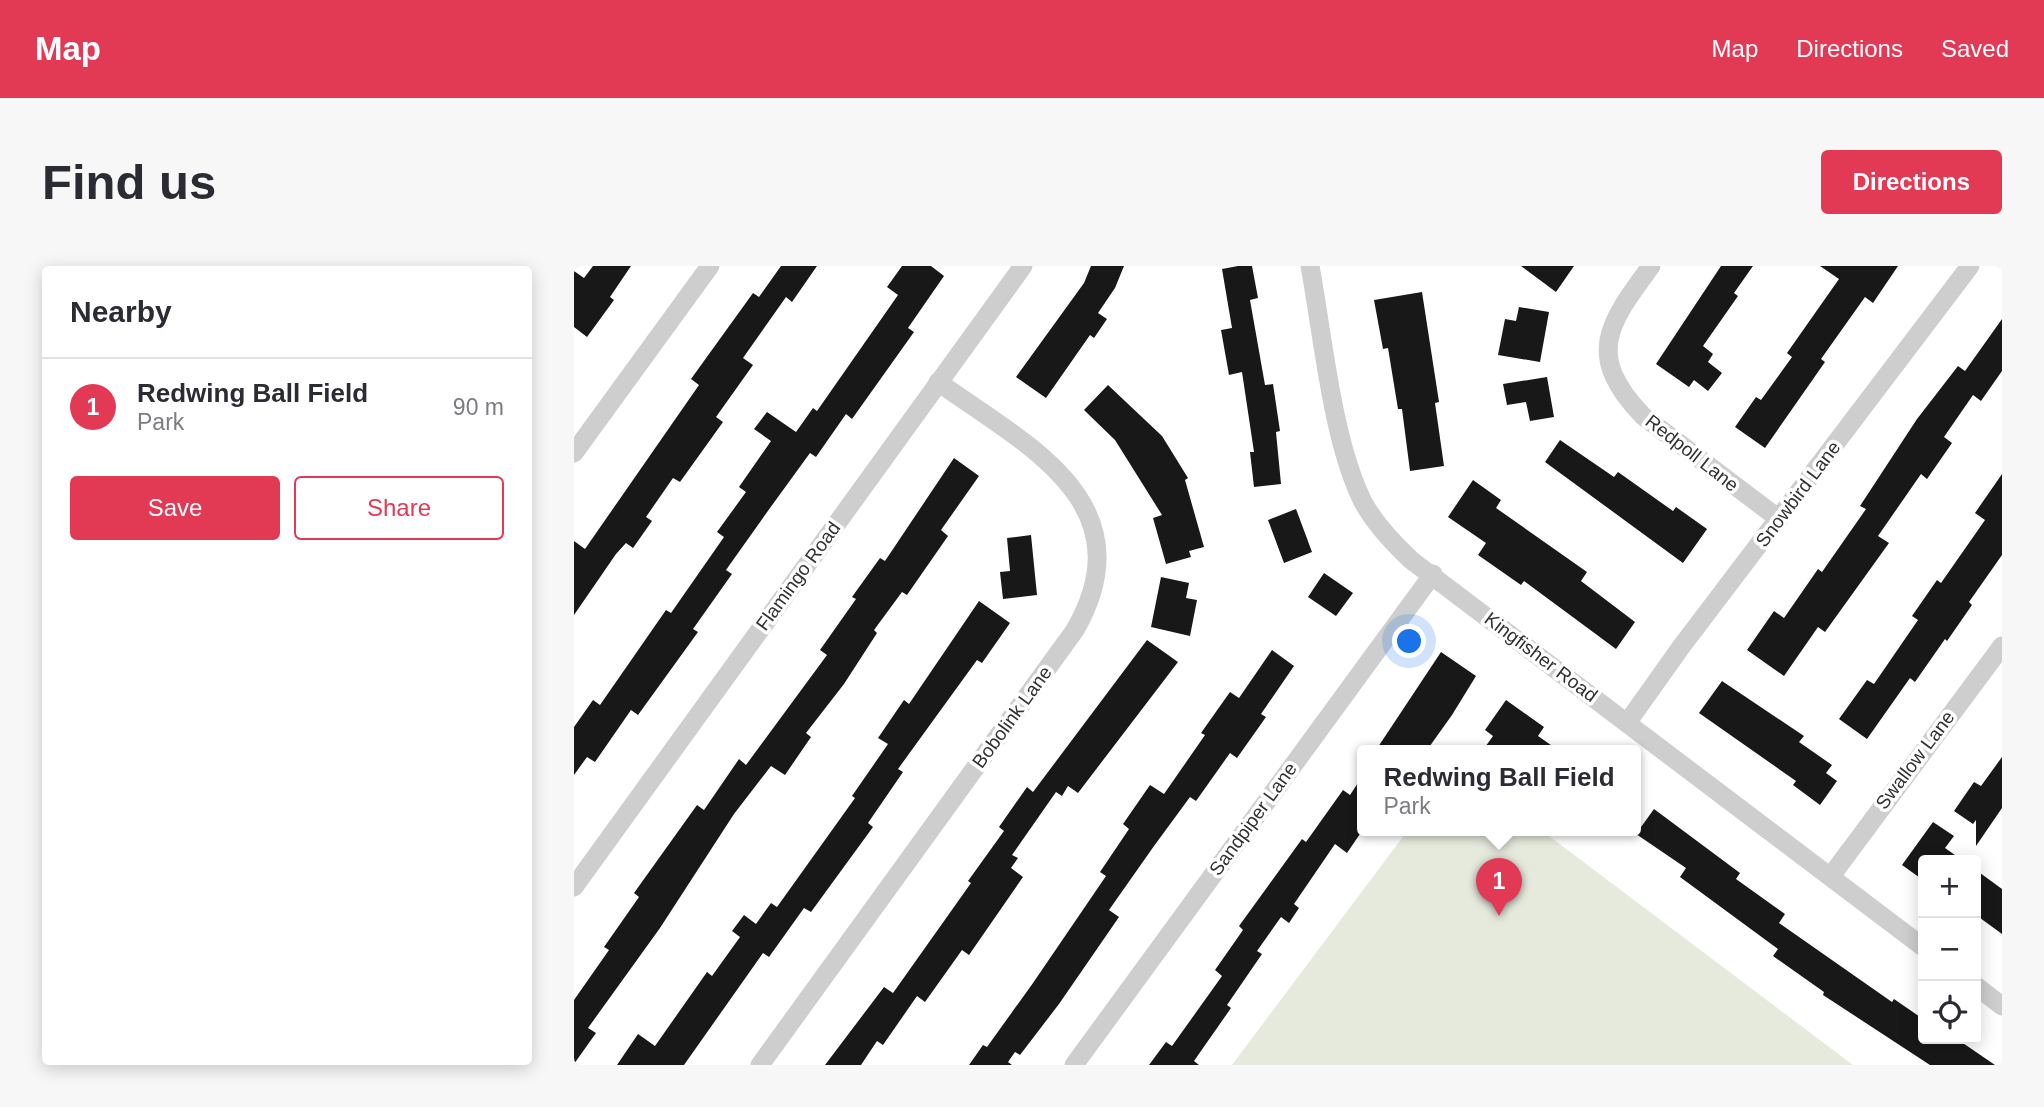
<!DOCTYPE html>
<meta charset="utf-8">
<style>
:root{--surface:#fff;--page:#f7f7f7;--text:#2b2b33;--muted:#7c7c81;--line:#e1e1e2;--accent:#e23955}
body{margin:0;font-family:Arial,sans-serif;background:var(--page);color:var(--text)}
.controls{position:absolute;right:21px;bottom:21px;display:grid;overflow:hidden;border-radius:7px;box-shadow:0 4px 18px #0003}
.controls button{width:63px;height:63px;display:grid;place-items:center;padding:0;border:0;border-bottom:2px solid var(--line);background:var(--surface);color:var(--text);font:35px sans-serif}
.you{position:absolute;left:836px;top:376px;width:24px;height:24px;margin:-18px;border:5px solid #fff;border-radius:50%;background:#1a73e8;box-shadow:0 0 0 10px #1a73e833}
.badge{display:grid;place-items:center;width:46px;height:46px;border-radius:50%;background:var(--accent);color:#fff;font-size:23px;font-weight:700}
.pin{position:absolute;translate:-50% -58px;filter:drop-shadow(0 2px 4px #0008)}
.pin::after{content:'';position:absolute;top:37px;width:24px;height:21px;background:inherit;clip-path:polygon(0 0,100% 0,50% 100%)}
.popup{position:absolute;left:783px;top:479px;width:284px;height:91px;box-sizing:border-box;display:grid;place-content:center;border-radius:7px;background:var(--surface);filter:drop-shadow(0 2px 5px #0005);font-size:23px;white-space:nowrap;color:var(--muted)}
.popup b{font-size:26px;color:var(--text)}
.popup::after{content:'';position:absolute;left:50%;top:100%;margin-left:-14px;border:14px solid transparent;border-top-color:var(--surface)}
.list{margin:0;padding:0;list-style:none}
h2{display:flex;justify-content:space-between;align-items:center;height:91px;margin:0;padding:0 28px;font-size:30px}
h2 small{font-size:23px;font-weight:400;color:var(--muted)}
.list li{display:grid;grid-template-columns:46px 1fr auto;gap:21px;align-items:center;box-sizing:border-box;height:98px;padding:0 28px;border-top:2px solid var(--line)}
.list b{display:block;font-size:26px;white-space:nowrap}
.list p{margin:0;font-size:23px;white-space:nowrap;color:var(--muted)}
.list em{font-size:23px;font-style:normal;color:var(--muted)}
.actions{display:flex;gap:14px;padding:21px 28px}
.actions a{flex:1;padding:16px 0;border:2px solid var(--accent);border-radius:7px;text-align:center;font-size:24px;color:var(--accent)}
.actions .main{background:var(--accent);color:#fff}
.icon{flex:none;width:38px;height:38px;fill:none;stroke:currentColor;stroke-width:2;stroke-linecap:round;stroke-linejoin:round}
.map{position:relative;flex:none;width:1428px;height:799px;overflow:hidden;border-radius:7px}
header{display:flex;align-items:center;gap:42px;box-sizing:border-box;height:98px;padding:0 35px;background:var(--accent);color:#fff}
header strong{font-size:33px}
nav{display:flex;gap:38px;margin-inline-start:auto;font-size:24px}
.intro{display:flex;align-items:center;justify-content:space-between;box-sizing:border-box;height:168px;padding:0 42px}
h1{margin:0;font-size:49px}
.button{padding:18px 32px;border-radius:7px;background:var(--accent);color:#fff;font-size:24px;font-weight:700}
main{display:flex;gap:42px;padding:0 42px}
aside{flex:1;background:var(--surface);border-radius:7px;box-shadow:0 4px 18px #0003}
.map>svg:first-child{display:block}
.green{fill:#e5eadd}
.building{fill:#181818}
.lines{fill:none;stroke-linecap:round;stroke-linejoin:round}
.minor{stroke:#cecece;stroke-width:19}
.labels{text-anchor:middle;dominant-baseline:central;stroke-width:7;stroke-linejoin:round;paint-order:stroke}
.street-label{font-size:19px;fill:#313131;stroke:#fff}
</style>
<header>
<strong>Map</strong>
<nav><a>Map</a><a>Directions</a><a>Saved</a></nav>
</header>
<div class="intro"><h1>Find us</h1><a class="button">Directions</a></div>
<main>
<aside>
<h2>Nearby<small></small></h2>
<ul class="list">
<li><span class="badge">1</span><div><b>Redwing Ball Field</b><p>Park</p></div><em>90 m</em></li>
</ul>
<div class="actions"><a class="main">Save</a><a>Share</a></div>
</aside>
<div class="map">
<svg width="1428" height="799" viewBox="0 0 1428 799">
<rect width="100%" height="100%" fill="#fff"/>
<!-- green -->
<path class="green" d="M834,564h133l312,235h-621z"/>
<!-- building -->
<g class="building">
<path d="M19,0h38l-21,31 4,3 -27,37 -13,-10v-56l10,7z"/>
<path d="M207,0h36l-25,36 -6,-5 -43,61 10,7 -37,52 7,5 -43,60 -7,-4 -27,39 6,4 -19,27 -7,-5 -10,11 -42,61v-74l11,8 114,-164 -8,-6 62,-86 6,4z"/>
<path d="M328,0h29l13,10 -36,52 6,4 -62,87 -6,-5 -30,43 -6,-4 -40,55 -44,62 6,4 -39,55 5,3 -60,83 -7,-5 -36,52 -8,-5 -13,18v-48l19,-27 7,5 66,-95 5,3 53,-76 -7,-5 29,-40 -7,-5 32,-46 -17,-12 13,-17 29,20 17,-24 4,3 81,-116 -11,-8z"/>
<path d="M517,0h33l-9,22 -17,25 9,6 -13,19 -4,-3 -44,63 -30,-21 68,-94z"/>
<path d="M664,0h14l6,32 -8,2 15,85 8,-1 7,47 -4,1 5,52 -27,3 -4,-35h4l-12,-80 -13,3 -8,-45 11,-2 -10,-59z"/>
<path d="M947,0h53l-18,26z"/>
<path d="M1147,0h32l-19,27 4,3 -35,50 10,8 -5,8 14,11 -14,18 -14,-11 -5,7 -33,-23z"/>
<path d="M1246,0h78l-25,37 -8,-6 -44,62 4,3 -60,86 -30,-21 21,-30 5,3 31,-43 -5,-4 52,-74z"/>
<path d="M848,26l17,110 -4,1 9,63 -34,5 -8,-62h-4l-10,-61 -5,1 -9,-49z"/>
<path d="M945,41l30,5 -9,50 -42,-7 7,-36 11,2z"/>
<path d="M1428,53v52l-21,30 -8,-6 -29,42 8,6 -25,36 -6,-5 -43,62 11,7 -64,89 -7,-5 -34,49 -37,-26 27,-39 10,7 34,-49 4,3 44,-63 -6,-3 57,-87 41,-53 7,5z"/>
<path d="M973,111l7,40 -24,4 -4,-19 -19,3 -4,-21z"/>
<path d="M534,119l54,51 26,42 -3,2 19,67 -15,4 2,6 -25,7 -13,-46 9,-3 -47,-75 -31,-30z"/>
<path d="M986,174l54,37 4,-5 55,39 3,-4 31,22 -24,34 -138,-101z"/>
<path d="M380,192l25,18 -38,54 7,6 -41,59 -5,-3 -28,38 3,3 -33,51 -38,49 5,4 -26,38 -14,-9 -37,48 -74,114 -72,100 8,5 -22,31v-64l35,-50 -5,-3 35,-50 -5,-4 63,-88 7,5 35,-51 7,6 81,-110 -7,-5 36,-51 -4,-2 28,-39 5,3z"/>
<path d="M1428,208v81l-33,47 3,3 -25,36 -2,-2 -30,43 -5,-4 -43,61 -28,-20 28,-39 7,4 44,-64 -6,-4 25,-36 4,3 44,-63 -10,-7z"/>
<path d="M899,214l28,20 -5,8 91,64 -6,9 54,41 -19,27 -92,-68 -3,4 -43,-30 8,-12 -38,-26z"/>
<path d="M722,243l16,43 -28,11 -16,-43z"/>
<path d="M457,269l6,60 -34,4 -3,-27 10,-1 -3,-33z"/>
<path d="M750,307l29,20 -17,23 -28,-19z"/>
<path d="M587,311l28,6 -3,15 11,2 -7,36 -39,-9z"/>
<path d="M405,335l31,22 -28,40 -5,-3 -79,109 5,3 -35,51 5,4 -62,85 -7,-4 -35,49 -6,-4 -79,112h-67l21,-31 17,12 52,-74 5,4 28,-39 -8,-6 12,-16 12,9 15,-21 6,4 78,-109 -3,-2 36,-52 -10,-6 26,-38 5,4z"/>
<path d="M573,374l31,22 -100,131 -10,-7 -6,10 -6,-4 -44,63 6,3 -7,10 12,9 -54,78 -7,-5 -37,52 -8,-6 -34,49 -6,-4 -16,24h-36l59,-78 9,6 78,-110 -3,-2 36,-50 -5,-4 28,-40 6,5z"/>
<path d="M698,384l22,16 -33,48 5,3 -29,41 -7,-5 -34,48 -6,-4 -36,49 -45,64 10,7 -60,87 -39,51 -5,-3 -7,10 4,3h-43l14,-20 4,2 46,-64 73,-107 -6,-4 29,-43 -6,-5 27,-39 14,9 41,-59 -4,-2 29,-41 9,6z"/>
<path d="M867,386l35,24 -24,39 -25,35h-51z"/>
<path d="M1148,415l82,55 -5,6 33,23 -6,8 11,8 -17,24 -27,-20 3,-4 -97,-68z"/>
<path d="M932,434l38,27 -6,9 20,14h-75l10,-14 -8,-6z"/>
<path d="M1428,491v51l-26,38v-26l-3,4 -19,-13 20,-29 7,4z"/>
<path d="M788,511v54l-15,22 -12,-9 -41,60 5,4 -10,15 -8,-6 -24,34 5,3 -35,51 4,3 -37,53 5,4h-50l17,-23 6,4 50,-70 -7,-6 28,-40 -4,-4 63,-87 4,3 37,-52 7,5z"/>
<path d="M1080,543l86,64 -4,6 49,35 -6,9 113,79 2,-3 29,20v20h34l38,26h-65l-107,-70 1,-3 -51,-36 5,-7 -98,-72 6,-9 -50,-34z"/>
<path d="M1359,556l21,14 -9,12 17,12h-39v20l-21,-15z"/>
<path d="M1402,604l26,19v45l-26,-19z"/>
</g>
<g class="lines">
<!-- minor -->
<g class="minor">
<path d="M736,0c13,70 22,174 53,236 12,22 30,41 48,58l512,387"/>
<path d="M1077,0c-42,57 -67,89 -8,150l136,103"/>
<path d="M0,187l136,-187"/>
<path d="M1053,457l54,-76 289,-381"/>
<path d="M1257,610l171,-230"/>
<path d="M0,621l449,-621"/>
<path d="M1402,720l26,20"/>
<path d="M186,799l315,-435c73,-127 -50,-186 -137,-248"/>
<path d="M500,799l359,-491"/>
</g>
</g>
<g class="labels">
<!-- street labels -->
<g class="street-label">
<text transform="translate(1118 187) rotate(38)">Redpoll Lane</text>
<text transform="translate(1224 228) rotate(-53)">Snowbird Lane</text>
<text transform="translate(224 310) rotate(-54)">Flamingo Road</text>
<text transform="translate(967 391) rotate(37)">Kingfisher Road</text>
<text transform="translate(438 451) rotate(-54)">Bobolink Lane</text>
<text transform="translate(1341 494) rotate(-53)">Swallow Lane</text>
<text transform="translate(679 553) rotate(-54)">Sandpiper Lane</text>
</g>
</g>
</svg>
<div class="controls">
<button>+</button>
<button>−</button>
<button><svg class="icon" aria-label="locate" viewBox="0 0 24 24"><circle cx="12" cy="12" r="6"/><path d="M12 2v4M12 18v4M2 12h4M18 12h4"/></svg></button>
</div>
<div class="you"></div>
<div class="pin badge" style="left:925px;top:650px">1</div>
<div class="popup"><b>Redwing Ball Field</b>Park</div>
</div>
</main>
